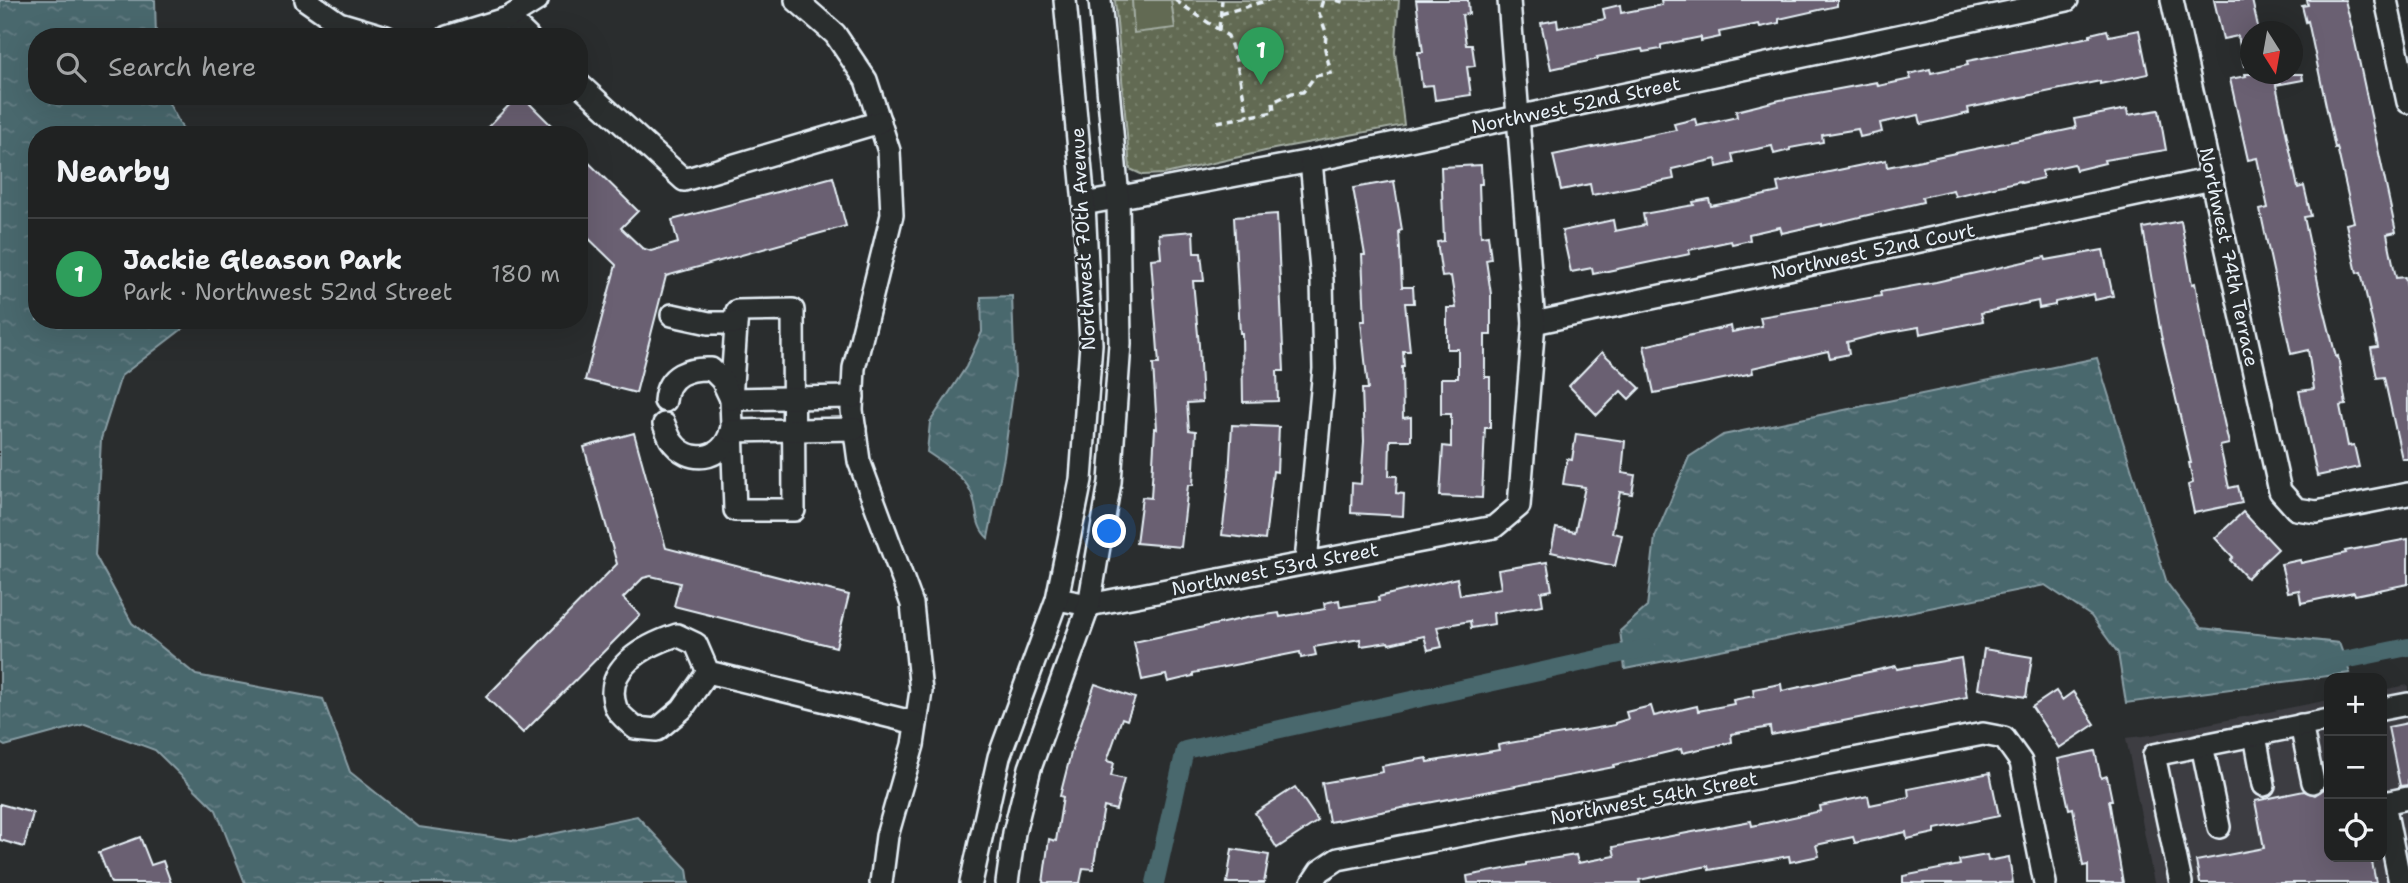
<!DOCTYPE html>
<meta charset="utf-8">
<style>
:root{--surface:#202222;--page:#2d2f2f;--text:#f1f3f6;--muted:#a2a4a5;--line:#3d3f40;--accent:#ff9aa2}
body{margin:0;font-family:"Shantell Sans",sans-serif;background:var(--page);color:var(--text)}
.controls{position:absolute;right:21px;bottom:21px;display:grid;overflow:hidden;border-radius:14px;box-shadow:0 7px 28px #0002}
.controls button{width:63px;height:63px;display:grid;place-items:center;padding:0;border:0;border-bottom:2px solid var(--line);background:var(--surface);color:var(--text);font:35px sans-serif}
.compass{position:absolute;left:2240px;top:21px;width:63px;height:63px;border-radius:50%;background:var(--surface);box-shadow:0 7px 28px #0002;rotate:169deg}
.you{position:absolute;left:1110px;top:532px;width:24px;height:24px;margin:-18px;border:5px solid #fff;border-radius:50%;background:#1a73e8;box-shadow:0 0 0 10px #1a73e833}
.badge{display:grid;place-items:center;width:46px;height:46px;border-radius:50%;background:var(--accent);color:#fff;font-size:23px;font-weight:700}
.pin{position:absolute;translate:-50% -58px;filter:drop-shadow(0 2px 4px #0008)}
.pin::after{content:'';position:absolute;top:37px;width:24px;height:21px;background:inherit;clip-path:polygon(0 0,100% 0,50% 100%)}
.list{margin:0;padding:0;list-style:none}
h2{display:flex;justify-content:space-between;align-items:center;height:91px;margin:0;padding:0 28px;font-size:30px}
h2 small{font-size:23px;font-weight:400;color:var(--muted)}
.list li{display:grid;grid-template-columns:46px 1fr auto;gap:21px;align-items:center;box-sizing:border-box;height:112px;padding:0 28px;border-top:2px solid var(--line)}
.list b{display:block;font-size:26px;white-space:nowrap}
.list p{margin:0;font-size:23px;white-space:nowrap;color:var(--muted)}
.list em{font-size:23px;font-style:normal;color:var(--muted)}
.icon{flex:none;width:38px;height:38px;fill:none;stroke:currentColor;stroke-width:2;stroke-linecap:round;stroke-linejoin:round}
.map{position:relative;flex:none;width:2408px;height:883px;overflow:hidden}
.search{position:absolute;background:var(--surface);box-shadow:0 7px 28px #0002;left:28px;top:28px;width:560px;height:77px;display:flex;align-items:center;gap:18px;box-sizing:border-box;padding:0 24px;border-radius:28px;color:var(--muted);font-size:26px}
.panel{position:absolute;background:var(--surface);box-shadow:0 7px 28px #0002;left:28px;top:126px;width:560px;height:203px;border-radius:28px}
.map>svg:first-child{display:block}
.built{fill:#3d3d42}
.green{fill:url(#green-dots);stroke:#a5aea5;stroke-width:2}
.pitch{fill:#626b52;stroke:#a5aea5;stroke-width:2}
.water{fill:url(#water-ripples);stroke:#899ea5;stroke-width:2}
.lines{fill:none;stroke-linecap:round;stroke-linejoin:round}
.canal{stroke:#4a676d;stroke-width:18}
.building{fill:#6a6172;stroke:#e8f1f8;stroke-width:2}
.minor-casing{stroke:#e8f1f8;stroke-width:26}
.path{stroke:#e8f1f8;stroke-width:3.5;stroke-dasharray:7 5;stroke-linecap:butt}
.minor{stroke:#2a2d2e;stroke-width:21}
.labels{text-anchor:middle;dominant-baseline:central;stroke-width:5;stroke-linejoin:round;paint-order:stroke}
.street-label{font-size:19px;fill:#e8f1f8;stroke:#2a2d2e}
</style>
<div class="map">
<svg width="2408" height="883" viewBox="0 0 2408 883">
<defs>
<pattern id="green-dots" width="8" height="8" patternUnits="userSpaceOnUse" patternTransform="scale(1.75)"><rect width="8" height="8" fill="#626b52"/><path d="M2 2h.1M6 6h.1" fill="none" stroke="#78816c" stroke-width="1.8" stroke-linecap="round"/></pattern>
<pattern id="water-ripples" width="26" height="14" patternUnits="userSpaceOnUse" patternTransform="scale(1.75)"><rect width="26" height="14" fill="#4a676d"/><path d="M2 4q2-2 4 0t4 0M15 11q2-2 4 0t4 0" fill="none" stroke="#647d83"/></pattern>
</defs>
<rect width="100%" height="100%" fill="#2a2d2e"/>
<filter id="ink" filterUnits="userSpaceOnUse"><feTurbulence type="fractalNoise" baseFrequency=".0143" numOctaves="2"/><feDisplacementMap in="SourceGraphic" scale="14" xChannelSelector="R" yChannelSelector="G"/><feConvolveMatrix kernelMatrix="1 2 1 2 8 2 1 2 1" color-interpolation-filters="sRGB"/></filter>
<g filter="url(#ink)">
<!-- built -->
<path class="built" d="M2408,685v198h-254l-28,-145 25,-3 178,-35v157h53v-167z"/>
<!-- green -->
<path class="green" d="M1115,0h284l-4,52 9,73 -130,24 -109,25 -22,1 -13,-6z"/>
<!-- pitch -->
<path class="pitch" d="M1132,0h39l4,28 -41,5z"/>
<!-- water -->
<g class="water">
<path d="M0,0h155l1,37h-119v59h128l21,39h-149v185h157l-73,56 -20,63 -6,116 37,68 64,52 127,24 27,73 69,55 100,14 118,-25 50,53 2,14h-444l-29,-73 -61,-60 -70,-26 -80,22 -5,-3z"/>
<path d="M1012,296l3,82 -11,79 -16,81c-15,-13 -9,-32 -18,-48 -8,-15 -28,-28 -43,-38l3,-30 36,-55 16,-35 -1,-35z"/>
<path d="M2097,358l70,225 34,45 138,15 11,30 -224,30 -8,-50 -27,-37 -46,-31 -420,84 -5,-38 27,-24 8,-70 34,-80 34,-22z"/>
</g>
<g class="lines">
<!-- canal -->
<g class="canal">
<path d="M2325,664l83,-17"/>
<path d="M1155,883l30,-133 462,-102"/>
</g>
</g>
<!-- building -->
<g class="building">
<path d="M1416,0h52l1,14 -7,1 4,30h6l3,21 -8,1 4,28 -36,5 -2,-15 -11,1 -4,-34h5z"/>
<path d="M1661,0h176v6l-58,13v4l-19,4 -1,-3 -40,8 1,5 -19,4v-4l-40,8v4l-18,3 -1,-3 -45,8 1,2 -47,10 -10,-46 16,-3 1,8 47,-9 -2,-10 17,-4 1,8 41,-8z"/>
<path d="M2214,0h38l7,31 -9,1v34h-6l-6,-30 -15,3z"/>
<path d="M2307,0h38l7,28 44,204 -9,2 9,44 9,-1 3,15v167h-6l-18,-82 -7,1 -6,-30 7,-1 -17,-75 -4,1 -11,-49 8,-2 -17,-75 -2,1 -27,-127 -2,1 -4,-16 6,-1z"/>
<path d="M2107,30l2,6 30,-6 9,44 -48,10v-3l-132,27 1,5 -48,11 -2,-9 -39,8 2,9 -22,5 -2,-8 -36,6 1,7 -33,6v2l-16,4 -2,-8 -40,8 2,9 -17,4 -1,-8 -44,10 2,10 -82,16 -2,-11 -29,6 -8,-35 123,-25 -2,-6 21,-5 2,7 40,-9 -1,-6 44,-11 97,-18 1,4 33,-7 -2,-5 21,-5 1,4 37,-8 -1,-4 123,-24v-3z"/>
<path d="M2245,74h57l1,6 -27,5 22,103 6,-2 7,30 -7,1 18,84 14,56 2,-1 8,49 -6,1 8,40 6,-1 5,22 -42,9 -18,-85 15,-2 -6,-39 -17,4 -31,-144 8,-2 -11,-50 -9,2 -18,-81 16,-3z"/>
<path d="M518,96h4l39,39h-81z"/>
<path d="M2127,109l1,6 31,-5 7,40 -62,10 1,3 -29,7 -2,-6 -32,7 1,7 -22,5 -1,-2 -65,15 -2,-6 -31,7 1,5 -101,24v-2l-40,9 -2,-6 -31,7 1,6 -18,4 -1,-3 -42,9 1,4 -97,20 -1,-6 -21,4 -9,-41 51,-11 2,11 30,-6 -2,-11 51,-9 -1,-3 16,-3 2,7 31,-6 37,-8 -2,-9 109,-23 1,7 147,-30 42,-9 -2,-9z"/>
<path d="M579,153l59,58 -17,17 21,20 9,3 27,-8 -6,-23 161,-43 13,49 -180,50 -30,117 -51,-13 31,-115 -37,-36z"/>
<path d="M1481,165l1,19h-3l2,52 7,-1 3,24 -5,1 5,34v41h-6v42h5v51h-5l-3,70 -42,-2 3,-50 8,1v-33h-10v-36h17v-29h-11v-41h9l-5,-32 -9,1 -5,-35 7,-1 -3,-74z"/>
<path d="M1394,181l8,49 -3,1 3,56h11l1,16h-9l5,48h-7l1,16h-2l1,51 8,-1v23h-21l-1,36h8l-1,17 8,1 -1,22 -52,-3 1,-30 9,1 3,-43 -2,-52h6l-7,-68h4l-3,-66h3l-12,-67z"/>
<path d="M1277,214l7,157h-7l1,30 -35,1 -1,-69h-2l-6,-116z"/>
<path d="M2181,221l11,63 3,-1 10,55 24,106 -9,2 9,42 9,-2 4,17 -48,10 -6,-28 5,-2 -4,-20h2l-30,-128 -18,-107z"/>
<path d="M1193,231l1,22h7l3,28h-11l6,64 3,57 -15,1 2,27 7,1 -3,54h-5l-7,62 -45,-4 6,-46 9,1 4,-70 2,1 -4,-65h6l-8,-105 10,-1 -2,-24z"/>
<path d="M2103,250l10,46 -18,4 -1,-6 -39,8v3l-16,3 -1,-7 -57,12 2,8 -34,7 -29,6 -1,-7 -40,7 -32,8 2,12 -19,4 -2,-7 -76,17 1,5 -99,20 -10,-47 87,-20 1,6 30,-6 -2,-9 121,-21 -1,-4 56,-10 109,-25 1,3z"/>
<path d="M1602,352l38,36 -11,11 -8,-8 -24,24 -28,-29z"/>
<path d="M1232,425l47,2 -2,45 -4,-1 -8,69 -43,-5 7,-60z"/>
<path d="M634,433l32,115 183,47 -13,52 -162,-41 6,-23 -29,-7 -8,2 -20,20 17,17 -117,118 -37,-36 131,-133 -33,-117z"/>
<path d="M1576,434l49,7 -3,32 13,2 -3,19 -12,-2 -8,41 10,2 -7,31 -64,-14 5,-24 19,4 10,-45 -22,-3 4,-25 5,1z"/>
<path d="M2243,512l35,37 -31,29 -17,-18 3,-3 -18,-19z"/>
<path d="M2408,539v45l-53,11 -1,-3 -53,11 -2,-13 -11,2 -7,-28 19,-4 1,3 45,-10 -1,-2z"/>
<path d="M1547,562l5,28 -11,2 2,13 -50,8 1,11 -23,4 -1,-7 -33,6 5,20 -14,3 -4,-14 -35,8 -1,-2 -27,4 -1,-7 -46,8 2,8 -15,3 -1,-6 -107,21v3l-25,6 -2,-7 -24,5 -8,-38 117,-25 28,-4 1,4 45,-8 -1,-6 15,-3 1,7 39,-6 -1,-4 79,-19 3,17 41,-7 -3,-18z"/>
<path d="M1984,649l48,8 -6,40 -48,-8z"/>
<path d="M1961,658l6,39 -196,38 -1,-8 -39,7 1,8 -50,11 -1,-4 -67,16v2l-285,55 -7,-39 61,-11 -1,-6 45,-8 1,4 71,-12 -1,-5 117,-20v-2l13,-4 -2,-7 25,-6 3,10 43,-10 1,5 36,-7 -1,-4 21,-4 -1,-7 28,-5 1,7 114,-25 1,3z"/>
<path d="M1095,684l40,14 -8,22 -5,-2 -15,43 7,2 -3,13 13,3 -8,31 -12,-3 -11,62 -10,-1 -3,15h-37l6,-44 7,2 7,-44 -3,-1 12,-47z"/>
<path d="M2056,691l6,9 11,-8 22,32 -36,24 -27,-41z"/>
<path d="M2408,723v62l-8,1 -12,-59z"/>
<path d="M2095,751l6,27 6,-2 5,24h-3l14,83h-35v-18l-5,1 -10,-58 -4,1 -11,-50z"/>
<path d="M1990,773l9,43 -64,13v4l-28,6 -1,-7 -51,11 -2,-6 -37,8 3,11 -29,6 -1,-6 -80,14 -1,-4 -69,14 1,3h-172l-1,-7 59,-11v-2l50,-8 2,8 37,-7 -2,-9 138,-26 1,5 69,-15 -1,-5 48,-10 2,9 39,-8 -1,-8z"/>
<path d="M2329,786v71h42l5,26h-176l-4,-22 68,-13 -9,-47 49,-10 11,4z"/>
<path d="M1295,787l23,34 -41,27 -22,-35z"/>
<path d="M0,804l33,9 -9,34 -24,-7z"/>
<path d="M140,837l11,28 12,-4 8,22h-60l-12,-31z"/>
<path d="M1232,849l37,6 -5,28h-37z"/>
<path d="M1987,855l1,6 21,-4 4,26h-110v-7l57,-11 -1,-5z"/>
</g>
<g class="lines">
<!-- minor casing -->
<g class="minor-casing">
<g id="minor">
<path d="M306,0l33,23 47,14"/>
<path d="M796,0l39,34 31,46 23,71 3,64 -38,153 -2,42 7,51 53,143 9,87 -8,54 -26,91 -6,47"/>
<path d="M2172,0l108,491 16,18 21,3 91,-18"/>
<path d="M2386,0l22,102"/>
<path d="M508,18l20,19"/>
<path d="M447,37l61,-19 29,-18"/>
<path d="M579,84l105,96 196,-58"/>
<path d="M1084,204l227,-43 756,-161"/>
<path d="M793,310l1,200h-59l-4,-111 6,-88z"/>
<path d="M672,315l37,8h27"/>
<path d="M1534,323l678,-144"/>
<path d="M731,399l122,-2"/>
<path d="M665,401c2,-27 24,-33 46,-32l11,11 9,19"/>
<path d="M664,424c2,5 4,11 7,16 17,26 52,21 60,-9"/>
<path d="M731,431l124,-2"/>
<path d="M1306,562l18,-193 -2,-89 -11,-119"/>
<path d="M1057,599l32,6 405,-78 25,-21 15,-183 -25,-323"/>
<path d="M708,672l-12,-28 -19,-9c-30,10 -76,32 -61,73 3,7 13,14 19,20l22,2 25,-21 26,-37 208,51"/>
<path d="M2382,709l26,-5"/>
<path d="M2301,725l12,57"/>
<path d="M2255,735l9,50"/>
<path d="M2202,745l17,82"/>
<path d="M971,883l28,-126 58,-158 24,-119 10,-136 -7,-140 -19,-204"/>
<path d="M1007,883l7,-50 16,-65 59,-163 21,-123 10,-138 -2,-146 -18,-198"/>
<path d="M1312,883l8,-12 18,-12 645,-125 21,4 17,24 24,121"/>
<path d="M2181,883l-27,-128 175,-35"/>
<path d="M2400,883l-16,-80 24,-5"/>
</g>
</g>
<!-- path -->
<g class="path">
<path d="M1175,0l53,36 8,24 12,57"/>
<path d="M1336,0l9,3"/>
<path d="M1221,14l48,-14"/>
<path d="M1219,29l3,-29"/>
<path d="M1217,122l57,-10 -1,-10 19,-9 11,-1 12,-16 16,-3 -6,-24 1,-17 -7,-19 4,-13"/>
</g>
<!-- minor -->
<use href="#minor" class="minor"/>
</g>
</g>
<g class="labels">
<!-- street labels -->
<g class="street-label">
<text transform="translate(1576 105) rotate(-12)">Northwest 52nd Street</text>
<text transform="translate(1083 239) rotate(-93)">Northwest 70th Avenue</text>
<text transform="translate(1873 251) rotate(-12)">Northwest 52nd Court</text>
<text transform="translate(2229 257) rotate(78)">Northwest 74th Terrace</text>
<text transform="translate(1275 569) rotate(-11)">Northwest 53rd Street</text>
<text transform="translate(1654 798) rotate(-11)">Northwest 54th Street</text>
</g>
</g>
</svg>
<div class="controls">
<button>+</button>
<button>−</button>
<button><svg class="icon" aria-label="locate" viewBox="0 0 24 24"><circle cx="12" cy="12" r="6"/><path d="M12 2v4M12 18v4M2 12h4M18 12h4"/></svg></button>
</div>
<svg class="compass" viewBox="-18 -18 36 36"><path d="M0-13l5 13h-10z" fill="#e53935"/><path d="M0 13l5-13h-10z" fill="#a2a4a5"/></svg>
<div class="you"></div>
<div class="pin badge" style="left:1261px;top:85px;background:#2e9e5b">1</div>
<div class="search"><svg class="icon" aria-label="search" viewBox="0 0 24 24"><circle cx="10" cy="10" r="6"/><path d="M15 15l6 6"/></svg>Search here</div>
<section class="panel">
<h2>Nearby<small></small></h2>
<ul class="list">
<li><span class="badge" style="background:#2e9e5b">1</span><div><b>Jackie Gleason Park</b><p>Park · Northwest 52nd Street</p></div><em>180 m</em></li>
</ul>
</section>
</div>
